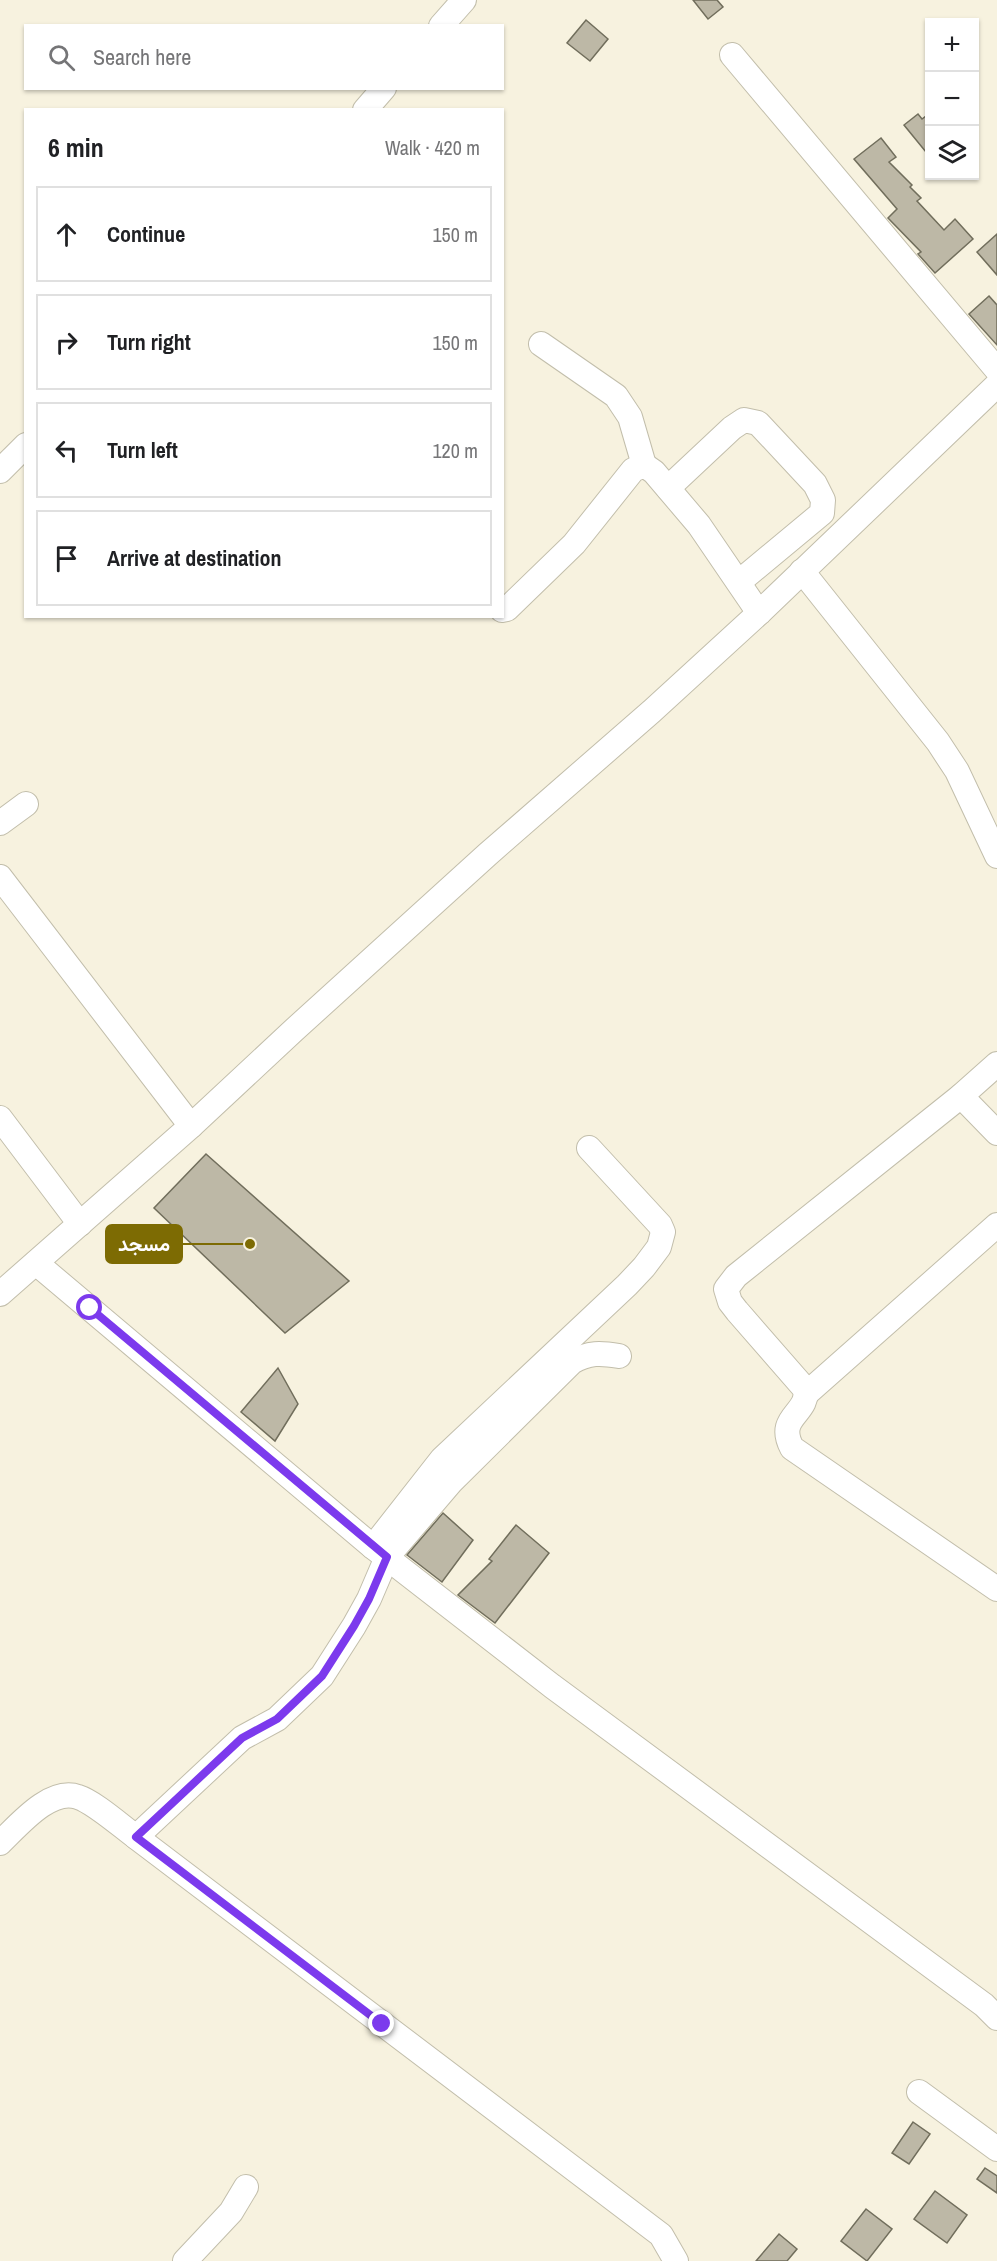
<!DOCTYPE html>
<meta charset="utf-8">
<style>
:root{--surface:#fff;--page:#f6f6f6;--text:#202124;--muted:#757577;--line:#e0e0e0}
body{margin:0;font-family:"Archivo Narrow",Vazirmatn,sans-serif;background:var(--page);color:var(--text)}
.controls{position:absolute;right:18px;top:18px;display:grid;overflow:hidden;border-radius:0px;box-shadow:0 2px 4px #0004}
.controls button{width:54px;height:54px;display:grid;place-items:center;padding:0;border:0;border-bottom:2px solid var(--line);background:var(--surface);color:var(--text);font:30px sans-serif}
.stop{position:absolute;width:18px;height:18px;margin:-14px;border:4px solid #7c3aed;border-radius:50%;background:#fff}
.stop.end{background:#7c3aed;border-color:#fff;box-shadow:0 2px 6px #0008}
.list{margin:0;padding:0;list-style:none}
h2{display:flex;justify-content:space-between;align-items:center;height:78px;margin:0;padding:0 24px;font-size:26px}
h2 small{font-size:20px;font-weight:400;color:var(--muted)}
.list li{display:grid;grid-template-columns:39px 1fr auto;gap:18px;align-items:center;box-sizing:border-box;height:96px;margin:0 12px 12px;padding:0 12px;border:2px solid var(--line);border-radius:0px}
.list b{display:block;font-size:22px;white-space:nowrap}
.list em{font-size:20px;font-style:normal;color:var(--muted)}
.icon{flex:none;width:33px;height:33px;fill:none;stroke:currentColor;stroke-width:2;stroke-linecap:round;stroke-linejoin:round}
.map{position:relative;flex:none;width:997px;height:2261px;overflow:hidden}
.search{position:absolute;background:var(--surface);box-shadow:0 2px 4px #0004;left:24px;top:24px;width:480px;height:66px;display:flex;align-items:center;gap:15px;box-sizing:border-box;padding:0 21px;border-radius:0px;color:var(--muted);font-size:22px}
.panel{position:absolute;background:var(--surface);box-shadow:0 2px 4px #0004;left:24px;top:108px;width:480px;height:510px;border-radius:0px}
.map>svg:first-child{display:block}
.building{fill:#bdb8a6;stroke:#716e5c;stroke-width:1.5}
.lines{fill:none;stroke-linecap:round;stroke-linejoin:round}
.minor-casing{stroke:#c2beab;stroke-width:26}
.minor{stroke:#fff;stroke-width:24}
.route{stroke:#7c3aed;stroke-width:8}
.leader{fill:none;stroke:#7d6b03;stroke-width:2}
.callout-dot{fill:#7d6b03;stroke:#f7f2df;stroke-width:2}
.callout{fill:#7d6b03;stroke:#7d6b03;stroke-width:2}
.callout-label{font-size:20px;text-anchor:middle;font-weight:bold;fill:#fff}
</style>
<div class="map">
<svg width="997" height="2261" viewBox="0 0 997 2261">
<rect width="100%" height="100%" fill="#f7f2df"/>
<!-- building -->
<g class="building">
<path d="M693,0h24l6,7 -15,12z"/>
<path d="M586,20l22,19 -18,22 -23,-18z"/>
<path d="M930,113v44l-26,-32 14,-11 4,5z"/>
<path d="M881,138l15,19 -7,5 23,23 -2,2 11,11 -4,3 27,29 11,-11 18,20 -38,34 -17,-19 3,-2 -33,-34 9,-9 -43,-50z"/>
<path d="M997,234v41l-20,-23z"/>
<path d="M989,296l8,9v40l-28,-31z"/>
<path d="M206,1154l143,127 -64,52 -131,-125z"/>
<path d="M278,1368l20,36 -23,37 -34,-29z"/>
<path d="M443,1513l30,27 -31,42 -35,-27z"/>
<path d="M516,1525l33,28 -54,70 -37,-28 34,-34 -3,-2z"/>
<path d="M913,2122l17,12 -21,30 -17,-11z"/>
<path d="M985,2168l12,8v17l-20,-14z"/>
<path d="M935,2191l32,24 -20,28 -33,-24z"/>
<path d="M866,2209l26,20 -25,32 -26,-20z"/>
<path d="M779,2234l18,15 -10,12h-31z"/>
</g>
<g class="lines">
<!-- minor casing -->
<g class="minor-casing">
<g id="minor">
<path d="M441,26l23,-26"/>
<path d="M732,55l265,315"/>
<path d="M365,110l19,-22"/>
<path d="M541,344l75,52 14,21 14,48"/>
<path d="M0,471l26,-26"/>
<path d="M668,488l64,-60 12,-8 14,3 57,61 8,16 -1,13 -83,69"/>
<path d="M802,571l136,171 19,29 40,85"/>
<path d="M502,610l5,-1 67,-65 59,-74 11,-5 10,7 45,53 60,88"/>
<path d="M0,823l26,-19"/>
<path d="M0,877l191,249"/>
<path d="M997,1064l-36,32 -225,180 -10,13 4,13 7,9 68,78c5,25 -30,27 -13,59l205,141"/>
<path d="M961,1096l36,37"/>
<path d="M0,1118l80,106"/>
<path d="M36,1263l337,284 179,139 432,319 13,13"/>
<path d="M0,1294l191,-168 103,-96 194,-176 164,-143 107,-98 238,-228"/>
<path d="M806,1394l191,-169"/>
<path d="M373,1547l69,-88 185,-174 17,-18 15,-20 4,-15 -3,-7 -71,-77"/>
<path d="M136,1837l106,-99 35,-19 45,-43 32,-50 15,-27 18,-42 64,-75 121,-120c17,-10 29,-9 47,-6"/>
<path d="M0,1843c18,-17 50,-56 78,-46 16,5 43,29 58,40l525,398 15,26"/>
<path d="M919,2092l78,57"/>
<path d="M185,2261l46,-49 15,-25"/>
</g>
</g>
<!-- minor -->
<use href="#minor" class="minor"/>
</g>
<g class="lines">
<!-- route -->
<path class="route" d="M90,1308l297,249 -18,42 -15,27 -32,50 -45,43 -35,19 -106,99 246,187"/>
</g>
<!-- callouts -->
<path class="leader" d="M250 1244L182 1244"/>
<circle class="callout-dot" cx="250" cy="1244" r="6"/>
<rect class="callout" x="106" y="1225" width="76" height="38" rx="6"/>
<g class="callout-label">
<text x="144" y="1251">مسجد</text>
</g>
</svg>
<div class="controls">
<button>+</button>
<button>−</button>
<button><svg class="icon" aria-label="layers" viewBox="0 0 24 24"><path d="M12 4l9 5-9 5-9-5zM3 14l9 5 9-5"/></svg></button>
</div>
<div class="stop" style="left:90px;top:1308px"></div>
<div class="stop end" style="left:382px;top:2024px"></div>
<div class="search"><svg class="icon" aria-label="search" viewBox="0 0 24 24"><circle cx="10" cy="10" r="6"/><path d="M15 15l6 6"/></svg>Search here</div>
<section class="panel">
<h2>6 min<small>Walk · 420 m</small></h2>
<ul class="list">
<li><svg class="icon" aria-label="ahead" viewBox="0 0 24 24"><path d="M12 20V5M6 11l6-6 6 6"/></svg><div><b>Continue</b></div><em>150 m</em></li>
<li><svg class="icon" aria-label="right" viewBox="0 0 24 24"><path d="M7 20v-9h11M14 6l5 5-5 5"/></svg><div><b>Turn right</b></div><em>150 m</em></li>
<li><svg class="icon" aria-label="left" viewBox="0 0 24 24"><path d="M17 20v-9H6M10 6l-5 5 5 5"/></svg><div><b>Turn left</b></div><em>120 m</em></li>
<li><svg class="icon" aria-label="arrive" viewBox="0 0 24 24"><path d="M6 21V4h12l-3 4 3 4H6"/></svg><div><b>Arrive at destination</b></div></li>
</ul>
</section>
</div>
